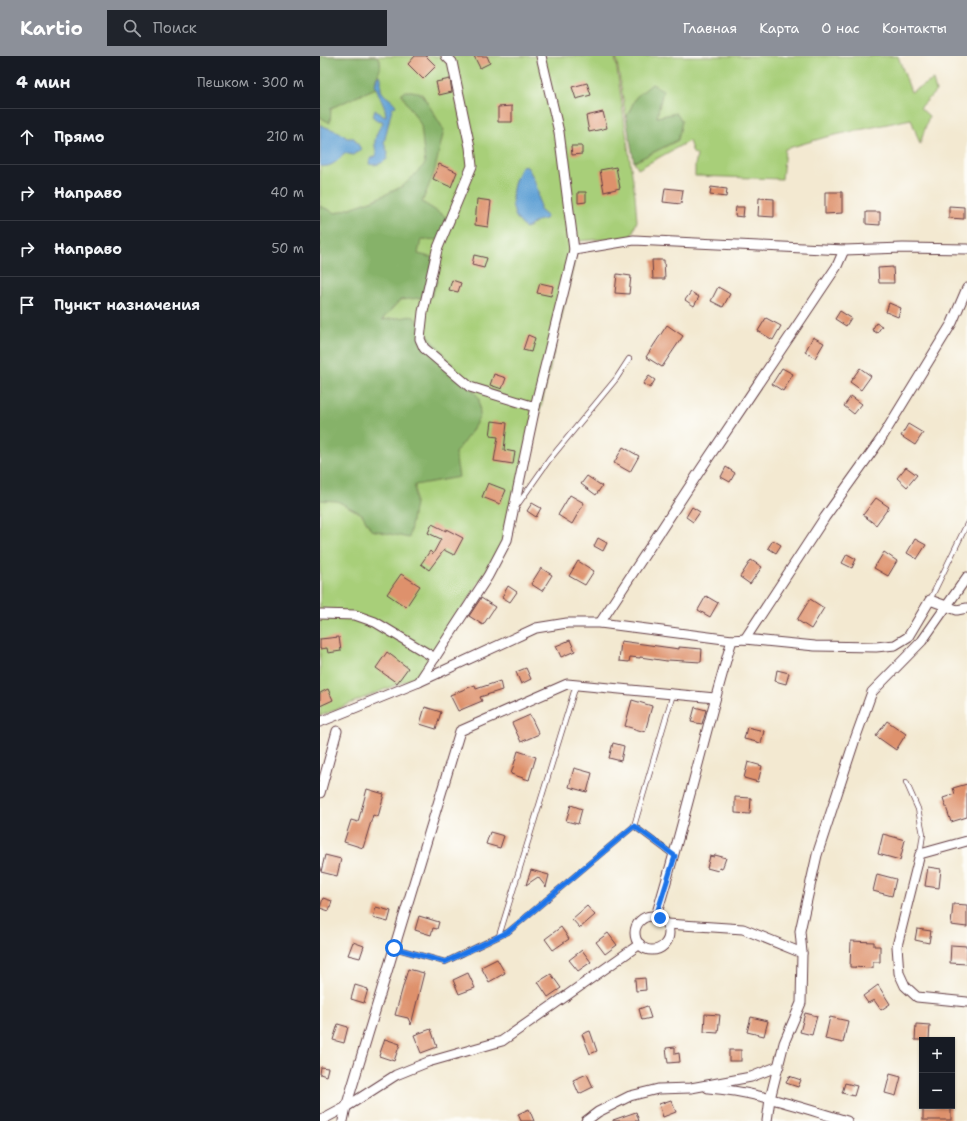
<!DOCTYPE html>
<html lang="ru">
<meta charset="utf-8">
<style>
:root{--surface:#171b24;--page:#20242c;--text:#f1f3f6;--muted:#9ea1a6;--line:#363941;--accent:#8c9099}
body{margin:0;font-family:"Shantell Sans",sans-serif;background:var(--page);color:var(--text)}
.controls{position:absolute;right:12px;bottom:12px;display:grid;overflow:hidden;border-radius:0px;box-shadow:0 1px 3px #0004}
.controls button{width:36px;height:36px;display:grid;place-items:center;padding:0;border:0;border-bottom:1px solid var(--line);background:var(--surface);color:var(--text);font:20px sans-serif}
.stop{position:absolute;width:12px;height:12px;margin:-9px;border:3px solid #1a73e8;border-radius:50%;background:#fff}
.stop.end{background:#1a73e8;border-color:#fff;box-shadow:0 1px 4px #0008}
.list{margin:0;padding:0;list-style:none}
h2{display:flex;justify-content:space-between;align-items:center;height:52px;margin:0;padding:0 16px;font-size:17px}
h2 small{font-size:13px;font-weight:400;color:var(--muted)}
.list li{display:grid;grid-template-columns:26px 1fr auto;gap:12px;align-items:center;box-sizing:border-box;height:56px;padding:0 16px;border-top:1px solid var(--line)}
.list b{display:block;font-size:15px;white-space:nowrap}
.list em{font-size:13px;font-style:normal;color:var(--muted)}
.icon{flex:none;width:22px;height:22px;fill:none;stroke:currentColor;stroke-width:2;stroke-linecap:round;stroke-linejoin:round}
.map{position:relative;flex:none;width:647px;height:1065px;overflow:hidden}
header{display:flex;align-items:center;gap:24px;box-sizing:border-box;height:56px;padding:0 20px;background:var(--accent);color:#fff}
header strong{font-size:19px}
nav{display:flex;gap:22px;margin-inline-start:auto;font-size:14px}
.search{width:280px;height:36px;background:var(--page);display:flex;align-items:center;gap:10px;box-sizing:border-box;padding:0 14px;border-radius:0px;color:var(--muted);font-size:15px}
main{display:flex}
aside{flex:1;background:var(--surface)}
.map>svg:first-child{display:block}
.green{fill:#a8cf79;stroke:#797752}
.forest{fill:#86b269;stroke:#68684a}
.water{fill:#62a2d5;stroke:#566080}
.building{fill:#de916c}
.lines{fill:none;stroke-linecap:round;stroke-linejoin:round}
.service-casing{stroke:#633d44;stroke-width:6}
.minor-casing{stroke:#633d44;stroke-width:11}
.service{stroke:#fff;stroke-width:4.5}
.minor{stroke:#fff;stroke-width:9}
.route{stroke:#1a73e8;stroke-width:5}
</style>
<header>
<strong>Kartio</strong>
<div class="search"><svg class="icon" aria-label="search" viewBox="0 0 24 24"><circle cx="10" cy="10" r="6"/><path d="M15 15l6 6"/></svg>Поиск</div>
<nav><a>Главная</a><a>Карта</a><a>О нас</a><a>Контакты</a></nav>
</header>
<main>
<aside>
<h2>4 мин<small>Пешком · 300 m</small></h2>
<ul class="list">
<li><svg class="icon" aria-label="ahead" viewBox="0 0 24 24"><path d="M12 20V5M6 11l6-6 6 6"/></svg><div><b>Прямо</b></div><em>210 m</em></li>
<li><svg class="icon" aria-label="right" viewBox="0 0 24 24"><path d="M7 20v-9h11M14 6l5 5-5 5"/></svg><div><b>Направо</b></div><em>40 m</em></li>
<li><svg class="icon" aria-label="right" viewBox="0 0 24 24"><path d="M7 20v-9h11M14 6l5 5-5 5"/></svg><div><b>Направо</b></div><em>50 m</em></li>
<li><svg class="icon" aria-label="arrive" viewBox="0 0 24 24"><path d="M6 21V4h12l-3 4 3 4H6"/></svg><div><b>Пункт назначения</b></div></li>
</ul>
</aside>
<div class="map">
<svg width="647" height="1065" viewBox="0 0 647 1065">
<rect width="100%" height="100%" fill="#fdfcf7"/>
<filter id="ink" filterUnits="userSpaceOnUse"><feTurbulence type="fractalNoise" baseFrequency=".025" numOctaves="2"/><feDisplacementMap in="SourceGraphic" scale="8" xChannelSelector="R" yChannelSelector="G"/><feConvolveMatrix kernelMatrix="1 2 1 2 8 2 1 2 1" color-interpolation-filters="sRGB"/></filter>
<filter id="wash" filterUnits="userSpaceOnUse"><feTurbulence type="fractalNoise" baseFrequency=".012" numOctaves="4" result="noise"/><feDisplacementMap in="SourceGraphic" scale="16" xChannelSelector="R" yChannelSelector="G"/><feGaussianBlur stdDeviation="0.9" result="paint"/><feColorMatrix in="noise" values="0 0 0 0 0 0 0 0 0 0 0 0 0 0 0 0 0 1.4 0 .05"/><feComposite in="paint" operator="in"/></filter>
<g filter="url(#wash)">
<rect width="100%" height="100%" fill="#f3e9d1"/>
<!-- green -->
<g class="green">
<path d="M0,0h295l20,139 2,26 -6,16 -52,4 -37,162 -34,134 -88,138 -100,41z"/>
<path d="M296,0h282l13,36 22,-12 3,11 -16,17 9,8 -9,28 -9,-25 -85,18 -41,12 -3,30 -87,-3v-11l2,-10 -4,-2 -4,-12 -51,28 -4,-7 44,-22 -21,-23 -26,-8 -5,9z"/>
</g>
<!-- forest -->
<g class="forest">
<path d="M0,0h56l4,3c0,3 1,7 0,10 -2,7 -6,11 -4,19l-45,20 -1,15 -10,-6z"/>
<path d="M332,28l11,6 -6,27 19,-4 6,8 -4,19 -44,22 -8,-44 10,-21z"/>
<path d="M85,35h7l10,3 22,36 -10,43 -12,29 32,20 -11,18 -22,-1 -3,15 16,4 3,24 -6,15 -31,3 -18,20 31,-4 66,82 1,18 -9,16 -16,21 4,24 -44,8v18l-6,35 -38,-8 -9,-16 -25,-13 -17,-1v-294l16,7 40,-14 27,-13 22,-22 -4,-39 -20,-31z"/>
</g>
<!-- water -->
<g class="water">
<path d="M60,19c3,6 -1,12 2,17 4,6 11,7 14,14l-4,2 -8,35 4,10 -1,6c-6,5 -11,7 -18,5l1,-5 6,-3c1,-4 -1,-6 -1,-10 -1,-8 3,-17 8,-23l-1,-2 -5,-1 -4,-3 2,-7 6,5 5,1 -1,-7 -10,-24 2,-8z"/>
<path d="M0,69l19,7 8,6h7l7,11 -8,6 -9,-2c-6,8 -13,15 -24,13z"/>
<path d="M206,109c10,15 13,26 14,45l7,6 -2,3 -8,2 -8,6 -4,1c-3,-4 -8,-8 -10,-13 -6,-16 -2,-35 7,-49z"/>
</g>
<g id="blocks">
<!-- building -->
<g class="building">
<path d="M95,0h11l10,10 -13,13 -15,-15z"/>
<path d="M154,0h13l3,7 -10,5z"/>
<path d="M130,23l2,13 -13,3 -3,-13z"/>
<path d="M267,27l4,12 -15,4 -4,-12z"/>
<path d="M192,50v16h-14v-15z"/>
<path d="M283,56l4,16 -18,4 -3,-16z"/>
<path d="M251,90h11v8l-10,1z"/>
<path d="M119,108l18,8 -6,15 -18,-8z"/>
<path d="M296,111l4,21 -16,4 -4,-22z"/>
<path d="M391,131l16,2 -1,8 -16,-2z"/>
<path d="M345,132l18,2 -2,14 -18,-2z"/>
<path d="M258,136h8v10l-8,1z"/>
<path d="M505,136h17v21l-17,1z"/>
<path d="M439,142l15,1v18l-16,-1z"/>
<path d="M157,143l14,2 -3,26 -13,-2z"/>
<path d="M629,150l15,1v12l-15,-1z"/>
<path d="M416,151h8l-1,10 -8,-1z"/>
<path d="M546,156h14v13l-14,-1z"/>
<path d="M154,199l13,3 -3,10 -12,-3z"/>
<path d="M332,204h12l1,19h-12z"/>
<path d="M573,211l1,16h-15l-1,-15z"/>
<path d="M297,218l14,2 -2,18 -14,-1z"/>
<path d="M132,224l9,3 -3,9 -9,-2z"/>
<path d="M220,227l13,3 -2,10 -14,-3z"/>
<path d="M398,231l12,7 -7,13 -12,-6z"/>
<path d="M371,236l8,5 -5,9 -9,-6z"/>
<path d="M569,247l12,5 -3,9 -12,-5z"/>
<path d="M520,255l11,7 -5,8 -11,-7z"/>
<path d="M446,262l15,8 -8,14 -15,-9z"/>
<path d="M556,267l6,3 -5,7 -5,-3z"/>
<path d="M347,269l16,11 -21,31 -16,-10z"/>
<path d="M208,279l7,3 -4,14 -8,-2z"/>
<path d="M493,281l11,6 -9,15 -10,-6z"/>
<path d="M462,312l11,6 -10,17 -11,-7z"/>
<path d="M540,312l11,8 -10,14 -11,-8z"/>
<path d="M174,318l12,4 -4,11 -12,-4z"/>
<path d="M329,320l6,4 -5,8 -7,-4z"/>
<path d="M531,340l11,8 -8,10 -10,-8z"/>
<path d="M172,365l15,2 -3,27 11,2 -2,12 -19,-3 4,-24 -8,-1z"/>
<path d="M588,368l15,9 -8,12 -14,-9z"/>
<path d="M303,391l16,9 -9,16 -16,-9z"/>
<path d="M406,411l9,6 -5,9 -9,-5z"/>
<path d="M586,411l11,8 -10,12 -10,-9z"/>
<path d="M267,420l15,10 -6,9 -15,-11z"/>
<path d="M168,427l18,7 -6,14 -18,-7z"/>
<path d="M250,439l14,8 -12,21 -14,-9z"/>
<path d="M556,442l13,9 -13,18 -13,-10z"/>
<path d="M212,447l9,5 -5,9 -9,-6z"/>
<path d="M372,451l8,5 -7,10 -7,-5z"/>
<path d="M112,468l14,7v-2l17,9 -9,17 -10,-5 -15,20 -8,-6 9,-13 3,3 8,-15 -13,-6z"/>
<path d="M278,482l9,5 -4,8 -9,-5z"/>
<path d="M595,483l11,6 -9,14 -10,-6z"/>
<path d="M453,484l8,5 -5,8 -8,-5z"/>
<path d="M564,496l13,9 -9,15 -14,-8z"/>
<path d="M527,498l9,5 -4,9 -10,-5z"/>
<path d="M431,504l11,7 -12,17 -10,-7z"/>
<path d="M258,505l16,10 -9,14 -16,-9z"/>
<path d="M221,512l11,7 -10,16 -11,-7z"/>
<path d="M81,518l19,12 -14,21 -19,-13z"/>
<path d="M188,530l9,6 -7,10 -8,-5z"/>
<path d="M386,540l12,7 -8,14 -12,-7z"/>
<path d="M161,542l14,9 -12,18 -14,-9z"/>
<path d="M490,543l14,9 -13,21 -14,-9z"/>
<path d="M19,581l2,14 -13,2 -1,-5 -7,1v-10z"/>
<path d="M250,584l5,11 -14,6 -5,-11z"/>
<path d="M301,585l58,8v-2l23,2 -1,13 -33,-2 -1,1 -27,-4v1l-10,-1 -1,5 -10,-1z"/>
<path d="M67,596l21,16 -11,15 -21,-15z"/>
<path d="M206,612l5,11 -10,5 -5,-12z"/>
<path d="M457,614l12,3 -3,11 -11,-3z"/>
<path d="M180,625l2,9 -22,7 2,4 -24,10 -8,-16 25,-10 1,4z"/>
<path d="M8,633l5,11 -13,6v-13z"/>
<path d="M312,644l20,6 -7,26 -20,-6z"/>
<path d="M105,651l16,5 -5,17 -16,-5z"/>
<path d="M375,651l11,3 -4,14 -11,-2z"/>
<path d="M210,659l9,19 -18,8 -9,-19z"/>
<path d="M567,665l19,13 -10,16 -20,-14z"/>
<path d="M427,671l17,4 -3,12 -17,-4z"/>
<path d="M293,687l11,3 -3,15 -12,-3z"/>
<path d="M198,695l18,6 -7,23 -18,-6z"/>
<path d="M428,706l14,4 -4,16 -14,-4z"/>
<path d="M254,712l18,5 -5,19 -18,-5z"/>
<path d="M647,728v33l-16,5 -8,-24 12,-4 -2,-6z"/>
<path d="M47,733l17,5 -6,23 -5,-2 -10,33 -19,-6 7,-22 7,2z"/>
<path d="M415,741l16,1 -1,16 -15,-1z"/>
<path d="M251,749l11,4 -4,15 -12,-3z"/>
<path d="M170,776l14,4 -4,12 -14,-4z"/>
<path d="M563,778l22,6 -5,20 -22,-6z"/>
<path d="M5,799l16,4 -4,17 -16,-4z"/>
<path d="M395,799l11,3 -4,11 -3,-1 -1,3 -11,-3 3,-12 4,1z"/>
<path d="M608,811l13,2 -2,19 -14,-2z"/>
<path d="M211,814l18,5 -3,12 -8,-10 -12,8z"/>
<path d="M557,818l19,5 -4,17 -19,-5z"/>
<path d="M3,842l9,3 -3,10 -9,-3z"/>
<path d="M633,848l14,1v22l-16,-2z"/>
<path d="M267,850l8,9 -15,13 -8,-9z"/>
<path d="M56,851l15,4 -3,11 -15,-4z"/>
<path d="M99,860l20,6 -2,7 -4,-1 -2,7 -16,-5z"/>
<path d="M241,871l8,12 -16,11 -8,-11z"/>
<path d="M597,873l14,2 -2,12 -14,-3z"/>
<path d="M288,877l9,12 -12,9 -9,-12z"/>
<path d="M531,885l23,1v4h6v16h-7v6l-23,-1z"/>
<path d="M33,886l11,4 -4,12 -12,-3z"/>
<path d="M631,889l16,1v18l-17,-1z"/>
<path d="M262,894l9,12 -13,9 -9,-11z"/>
<path d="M177,903l8,14 -16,9 -8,-15z"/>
<path d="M88,913l16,4 -13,52 -3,-7 -13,-3z"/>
<path d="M148,917l7,15 -16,6 -6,-14z"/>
<path d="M231,918l10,14 -13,9 -10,-15z"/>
<path d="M325,922l1,12 -10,1 -1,-12z"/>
<path d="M35,929l13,4 -4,14 -13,-4z"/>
<path d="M558,929l12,19 -9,6 -7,-10 -6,3 -5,-7z"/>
<path d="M327,950l4,12 -9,2 -3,-11z"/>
<path d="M485,957l12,3 -5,19 -12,-3z"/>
<path d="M385,958l15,1 -2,18 -14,-1z"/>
<path d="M431,961l17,4 -4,15 -17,-4z"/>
<path d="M510,961l18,4 -5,22 -18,-4z"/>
<path d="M18,968l10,3 -4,16 -11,-3z"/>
<path d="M596,968l14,1 -1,15h-14z"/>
<path d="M111,973l6,18 -16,6 -7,-18z"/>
<path d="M270,975l7,20 -7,3 -8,-20z"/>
<path d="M65,983l15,5 -6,17 -15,-5z"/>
<path d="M355,991v7l4,-1 1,9 -12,1 -2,-15z"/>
<rect x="409" y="994" width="12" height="11"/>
<path d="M1,1011l7,1 -2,8 -6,-2z"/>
<path d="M267,1018l6,13 -14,7 -6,-14z"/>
<path d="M570,1018l11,3 -5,19 -11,-3z"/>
<path d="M469,1020l12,4 -3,7 -12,-4z"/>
<path d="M525,1027l12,3 -3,10 -12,-3z"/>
<path d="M351,1044l5,12 -13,5 -4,-13z"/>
<rect x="603" y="1050" width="28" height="14"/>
<path d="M209,1053l5,12h-13l-3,-7z"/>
<path d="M316,1056l3,9h-26v-1z"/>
</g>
</g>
</g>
<g filter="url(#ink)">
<use href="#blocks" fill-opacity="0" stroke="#633d44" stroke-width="1"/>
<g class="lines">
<!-- service casing -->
<g class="service-casing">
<g id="service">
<path d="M196,451l33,-47 67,-81 13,-20"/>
<path d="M610,544l37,-76"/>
<path d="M586,726l12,27 5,25 -3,20"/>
<path d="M314,770l39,29"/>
<path d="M179,880l77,-251"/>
<path d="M74,892l51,14 63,-30 126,-106 39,-132"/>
</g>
</g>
<!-- minor casing -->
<g class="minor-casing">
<g id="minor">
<path d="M126,0l6,6 18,85 2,19 -35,84 -14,62 -3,27 4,9 46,39 65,20"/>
<path d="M254,194l60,-10 210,10 59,-2 64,1"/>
<path d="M0,558l35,1 20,7 60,36"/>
<path d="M280,567l101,-154 136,-203 7,-16"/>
<path d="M425,583l80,-122 56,-78 71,-116 15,-35"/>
<path d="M99,626l69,-106 19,-36 28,-133 39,-157 -15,-118 -18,-76"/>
<path d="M0,666l99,-40 117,-54 31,-5h33l132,17 13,-1 70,7 61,1 19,-2 13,-8 22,-37 27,10 10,-2"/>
<path d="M0,737l17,-62"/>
<path d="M647,785l-47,13 -23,92 2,27 6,13 12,11 50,5"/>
<circle cx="332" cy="877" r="17"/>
<path d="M336,860c28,-91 49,-185 76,-276"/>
<path d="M347,868l76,5 59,24"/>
<path d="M388,1032c47,3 94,20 139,33"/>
<path d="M0,1065l26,-14 50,-32 32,-13 74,-21 138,-97"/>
<path d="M23,1065l3,-14 114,-376 107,-47 148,14"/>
<path d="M266,1065l12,-9 32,-16 28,-7 33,-1 60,-11 28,-11"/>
<path d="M447,1065l3,-22 14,-56 17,-40 1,-50 -2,-22 17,-76 37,-113 18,-50 50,-51 45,-64"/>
</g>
</g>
<!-- service -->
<use href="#service" class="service"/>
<!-- minor -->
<use href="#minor" class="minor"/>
</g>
</g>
<g class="lines" filter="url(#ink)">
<!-- route -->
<path class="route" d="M74,892l51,14 63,-30 126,-106 41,30 -19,60 4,2"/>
</g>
</svg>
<div class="controls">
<button>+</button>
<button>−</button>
</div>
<div class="stop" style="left:74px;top:892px"></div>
<div class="stop end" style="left:340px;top:862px"></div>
</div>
</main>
